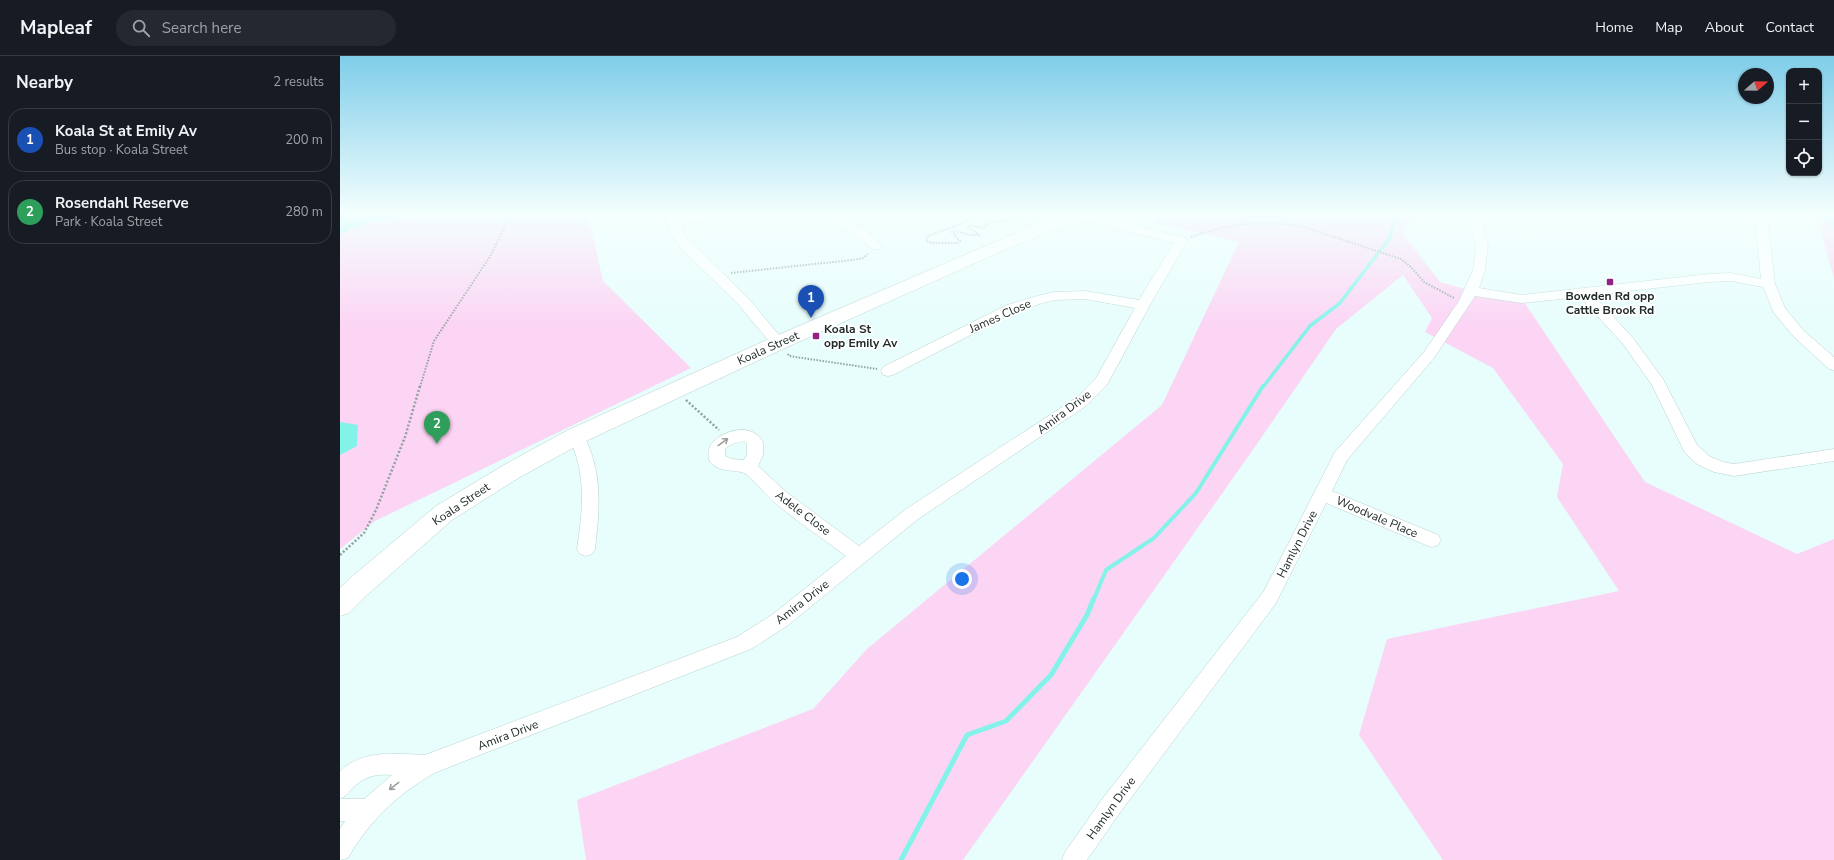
<!DOCTYPE html>
<meta charset="utf-8">
<style>
:root{--surface:#171b24;--page:#242831;--text:#f1f3f6;--muted:#9ea1a6;--line:#363941;--accent:#8c9099}
body{margin:0;font-family:"Nunito Sans",sans-serif;background:var(--page);color:var(--text)}
.controls{position:absolute;right:12px;top:12px;display:grid;overflow:hidden;border-radius:8px;box-shadow:0 1px 3px #0004}
.controls button{width:36px;height:36px;display:grid;place-items:center;padding:0;border:0;border-bottom:1px solid var(--line);background:var(--surface);color:var(--text);font:20px sans-serif}
.compass{position:absolute;left:1398px;top:12px;width:36px;height:36px;border-radius:50%;background:var(--surface);box-shadow:0 1px 3px #0004;rotate:70deg}
.you{position:absolute;left:622px;top:523px;width:14px;height:14px;margin:-10px;border:3px solid #fff;border-radius:50%;background:#1a73e8;box-shadow:0 0 0 6px #1a73e833}
.badge{display:grid;place-items:center;width:26px;height:26px;border-radius:50%;background:var(--accent);color:#fff;font-size:13px;font-weight:700}
.pin{position:absolute;translate:-50% -33px;filter:drop-shadow(0 1px 2px #0008)}
.pin::after{content:'';position:absolute;top:21px;width:14px;height:12px;background:inherit;clip-path:polygon(0 0,100% 0,50% 100%)}
.list{margin:0;padding:0;list-style:none}
h2{display:flex;justify-content:space-between;align-items:center;height:52px;margin:0;padding:0 16px;font-size:17px}
h2 small{font-size:13px;font-weight:400;color:var(--muted)}
.list li{display:grid;grid-template-columns:26px 1fr auto;gap:12px;align-items:center;box-sizing:border-box;height:64px;margin:0 8px 8px;padding:0 8px;border:1px solid var(--line);border-radius:16px}
.list b{display:block;font-size:15px;white-space:nowrap}
.list p{margin:0;font-size:13px;white-space:nowrap;color:var(--muted)}
.list em{font-size:13px;font-style:normal;color:var(--muted)}
.icon{flex:none;width:22px;height:22px;fill:none;stroke:currentColor;stroke-width:2;stroke-linecap:round;stroke-linejoin:round}
.map{position:relative;flex:none;width:1494px;height:804px;overflow:hidden}
header{display:flex;align-items:center;gap:24px;box-sizing:border-box;height:56px;padding:0 20px;background:var(--surface);border-bottom:1px solid var(--line)}
header strong{font-size:19px}
nav{display:flex;gap:22px;margin-inline-start:auto;font-size:14px}
.search{width:280px;height:36px;background:var(--page);display:flex;align-items:center;gap:10px;box-sizing:border-box;padding:0 14px;border-radius:22px;color:var(--muted);font-size:15px}
main{display:flex}
aside{flex:1;background:var(--surface)}
.map>svg:first-child{display:block}
.green{fill:#fcd4f4}
.water{fill:#83f3ea}
.lines{fill:none;stroke-linecap:round;stroke-linejoin:round}
.stream-far2{stroke:#83f3ea;stroke-width:3.5}
.stream-far1{stroke:#83f3ea;stroke-width:4}
.stream{stroke:#83f3ea;stroke-width:5}
.street-casing{stroke:#b6d2cf;stroke-width:1}
.secondary-casing{stroke:#b6d2cf;stroke-width:1}
.path-far1{stroke:#90a2a0;stroke-width:2;stroke-dasharray:1.5 1.5;stroke-linecap:butt}
.path{stroke:#90a2a0;stroke-width:2.5;stroke-dasharray:2 2;stroke-linecap:butt}
.street{fill:#fff;fill-rule:evenodd}
.secondary{fill:#fff;fill-rule:evenodd}
.oneway{stroke:#9ba09f}
.poi-dot{fill:#922385;stroke:#fff;stroke-width:1.5}
.labels{text-anchor:middle;dominant-baseline:central;stroke-width:3.5;stroke-linejoin:round;paint-order:stroke}
.poi-label{font-size:12px;font-weight:bold;fill:#212c2a;stroke:#fff}
.street-label{font-size:12px;fill:#212c2a;stroke:#fff}
</style>
<header>
<strong>Mapleaf</strong>
<div class="search"><svg class="icon" aria-label="search" viewBox="0 0 24 24"><circle cx="10" cy="10" r="6"/><path d="M15 15l6 6"/></svg>Search here</div>
<nav><a>Home</a><a>Map</a><a>About</a><a>Contact</a></nav>
</header>
<main>
<aside>
<h2>Nearby<small>2 results</small></h2>
<ul class="list">
<li><span class="badge" style="background:#1a4fb4">1</span><div><b>Koala St at Emily Av</b><p>Bus stop · Koala Street</p></div><em>200 m</em></li>
<li><span class="badge" style="background:#2e9e5b">2</span><div><b>Rosendahl Reserve</b><p>Park · Koala Street</p></div><em>280 m</em></li>
</ul>
</aside>
<div class="map">
<svg width="1494" height="804" viewBox="0 0 1494 804">
<rect width="100%" height="100%" fill="#e7fefc"/>
<!-- green -->
<g class="green">
<path d="M0,159h248l15,66 88,87 -316,153 -35,28z"/>
<path d="M817,159h255l-9,19 37,48 32,9 50,8 123,183 152,72 37,-15v321h-391l-84,-125 28,-96 232,-48 -62,-94 6,-33 -70,-96 -68,-36 7,-14 -29,-43 -67,54 -86,125 -287,406h-377l-9,-60 236,-91 54,-60 295,-244 77,-163 -86,-19z"/>
<path d="M1473,159h21v63l-17,-60z"/>
</g>
<!-- water -->
<g class="water">
<path d="M0,159h69l-43,8 -26,11z"/>
<path d="M0,366l18,3 -1,21 -17,9z"/>
</g>
<g class="lines">
<!-- stream-far2 -->
<g class="stream-far2">
<path d="M1482,159l12,10"/>
<path d="M923,331l47,-61 30,-23 49,-64 8,-24"/>
</g>
<!-- stream-far1 -->
<path class="stream-far1" d="M754,543l12,-29 48,-32 42,-45 67,-107"/>
<!-- stream -->
<path class="stream" d="M561,804l66,-125 39,-14 45,-46 36,-60 7,-17"/>
<!-- street casing -->
<g class="street-casing">
<g id="street">
<path d="M326,159h12l1,3 10,-3h20l-2,3 -26,7 3,10 65,64 34,41 2,3 -2,3 -5,2 -5,-2 -34,-41 -57,-56 -10,-13z"/>
<path d="M483,159h15l32,18 11,13 -2,3h-8l-9,-10z"/>
<path d="M734,159h21l90,23 2,3 -37,64 -43,80 -21,21 -168,113 -131,107 -36,23 -317,124c-37,22 -65,48 -86,85l-8,2v-31l5,-8h-5v-22h24l28,-24c-13,-1 -25,0 -36,10 -6,5 -8,10 -16,14v-28c24,-22 55,-17 85,-16l312,-118 36,-23 73,-58c-24,-18 -50,-35 -73,-55 -7,-6 -22,-25 -29,-28 -10,-4 -21,0 -32,-9 -6,-5 -4,-18 1,-22 13,-13 40,-19 50,0v13l-5,11 27,25 74,55 47,-37 170,-111 20,-20 39,-70 -50,-9 -30,1 -12,3 -26,8 -124,64 -5,1 -5,-1 -2,-4 2,-4 124,-62 34,-10 14,-3 30,-1 54,9 35,-57 -98,-25zM404,385l3,3v11l-3,5 -12,-1 -7,-3v-7l7,-5z"/>
<path d="M1129,159h12l7,31 -3,24 -6,18 43,7 187,-21 22,-1 30,6 -5,-53 2,-11h12l-2,11 7,58 10,24 19,23 30,26v13l-5,-1 -35,-32 -20,-24 -11,-26 -32,-6 -22,1 -116,13 40,43 30,41 34,66 12,11 14,6 11,2 100,-15v12l-100,15 -20,-4 -17,-8 -12,-11 -33,-68 -29,-41 -43,-47 -58,6 -47,-7 -41,62 -87,102 -15,31 106,44 3,5 -3,5 -6,2 -6,-2 -100,-42 -50,100 -157,211 -32,46h-25l3,-8 38,-54 161,-207 71,-139 89,-100 35,-51 14,-31 3,-24z"/>
<path d="M236,374l6,2c21,39 18,74 13,117l-3,5 -6,2 -6,-2 -3,-5c6,-41 10,-75 -9,-113l2,-4z"/>
</g>
</g>
<!-- secondary casing -->
<g class="secondary-casing">
<path id="secondary" d="M718,159h20l-2,3 -13,9 -52,20 -226,101 -201,94 -64,35 -68,43 -86,76 -17,17 -9,3v-28l8,-8 88,-74 68,-41 64,-35 203,-92z"/>
</g>
<!-- path-far1 -->
<g class="path-far1">
<path d="M637,159l-21,11 -28,10 -2,5 6,2h25l3,-2 -8,-9c10,-2 17,5 27,3l-11,-8 1,-2 14,3 8,-6 18,-2 15,-5"/>
<path d="M851,181c38,-14 74,-17 113,-10l97,32 9,7 14,16 30,16"/>
<path d="M391,217l121,-13 11,-2 5,-4"/>
<path d="M448,298l1,2 88,13"/>
<path d="M80,331l14,-46 57,-86 19,-40"/>
</g>
<!-- path -->
<g class="path">
<path d="M346,344l33,30"/>
<path d="M0,499l24,-22 12,-23 29,-73 15,-51"/>
</g>
<!-- street -->
<use href="#street" class="street"/>
<!-- secondary -->
<use href="#secondary" class="secondary"/>
</g>
<!-- one-way arrows -->
<defs><path id="oneway-shaft" d="M-6 0H5M1.5-3L5.5 0L1.5 3" fill="none" stroke-width="1.6" stroke-linecap="round" stroke-linejoin="round"/></defs>
<g class="oneway">
<use href="#oneway-shaft" transform="translate(383 386) rotate(-36)"/>
<use href="#oneway-shaft" transform="translate(54 730) rotate(142)"/>
</g>
<!-- sky -->
<linearGradient id="sky" x2="0" y2="1"><stop stop-color="#7fcde9"/><stop offset="0.58" stop-color="#f4fffe"/><stop offset="1" stop-color="#f4fffe" stop-opacity="0"/></linearGradient>
<rect width="1494" height="272" fill="url(#sky)"/>
<!-- markers -->
<g class="poi-dot">
<rect x="1266" y="222" width="8" height="8" rx="2"/>
<rect x="472" y="276" width="8" height="8" rx="2"/>
</g>
<g class="labels">
<!-- poi labels -->
<g class="poi-label">
<text x="1270" y="240">Bowden Rd opp<tspan x="1270" dy="14">Cattle Brook Rd</tspan></text>
<text x="484" y="273" text-anchor="start">Koala St<tspan x="484" dy="14">opp Emily Av</tspan></text>
</g>
<!-- street labels -->
<g class="street-label">
<text transform="translate(660 260) rotate(-24)">James Close</text>
<text transform="translate(428 292) rotate(-24)">Koala Street</text>
<text transform="translate(724 356) rotate(-37)">Amira Drive</text>
<text transform="translate(121 448) rotate(-34)">Koala Street</text>
<text transform="translate(463 457) rotate(37)">Adele Close</text>
<text transform="translate(1037 461) rotate(23)">Woodvale Place</text>
<text transform="translate(957 488) rotate(-63)">Hamlyn Drive</text>
<text transform="translate(462 546) rotate(-38)">Amira Drive</text>
<text transform="translate(168 679) rotate(-21)">Amira Drive</text>
<text transform="translate(771 752) rotate(-54)">Hamlyn Drive</text>
</g>
</g>
</svg>
<div class="controls">
<button>+</button>
<button>−</button>
<button><svg class="icon" aria-label="locate" viewBox="0 0 24 24"><circle cx="12" cy="12" r="6"/><path d="M12 2v4M12 18v4M2 12h4M18 12h4"/></svg></button>
</div>
<svg class="compass" viewBox="-18 -18 36 36"><path d="M0-13l5 13h-10z" fill="#e53935"/><path d="M0 13l5-13h-10z" fill="#9ea1a6"/></svg>
<div class="you"></div>
<div class="pin badge" style="left:471px;top:262px;background:#1a4fb4">1</div>
<div class="pin badge" style="left:97px;top:388px;background:#2e9e5b">2</div>
</div>
</main>
